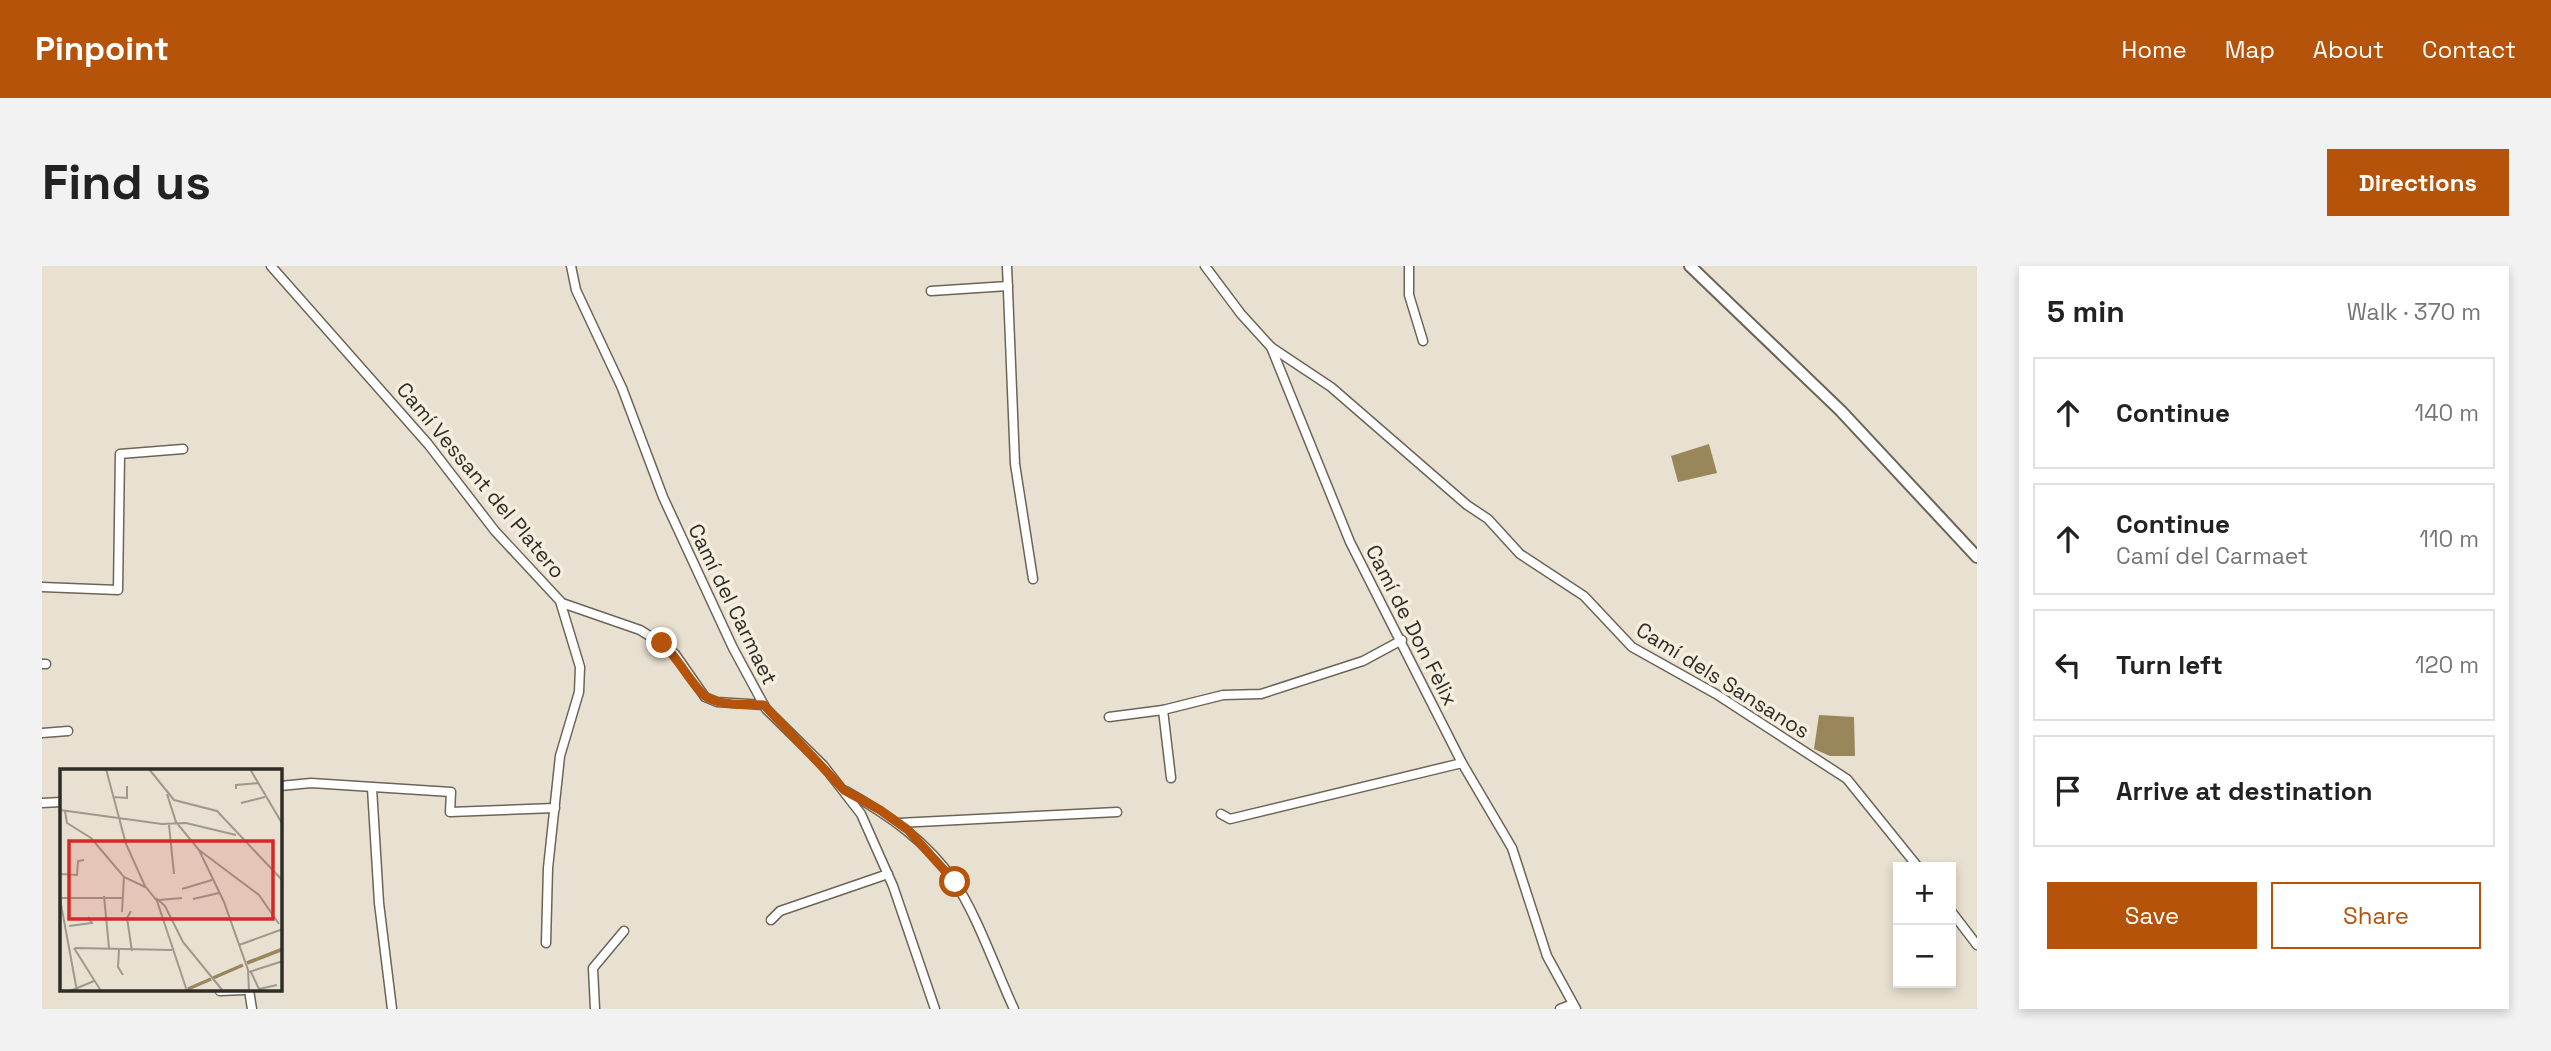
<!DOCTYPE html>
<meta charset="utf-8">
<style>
:root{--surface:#fff;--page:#f2f2f2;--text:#222;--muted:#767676;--line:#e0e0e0;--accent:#b45309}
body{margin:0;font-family:"Space Grotesk",sans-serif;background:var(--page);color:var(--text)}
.controls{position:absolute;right:21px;bottom:21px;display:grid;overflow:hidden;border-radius:0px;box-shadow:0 4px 10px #0003}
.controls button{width:63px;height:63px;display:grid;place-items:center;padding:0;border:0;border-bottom:2px solid var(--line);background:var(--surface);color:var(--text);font:35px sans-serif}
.stop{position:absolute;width:21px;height:21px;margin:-16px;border:5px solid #b45309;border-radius:50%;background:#fff}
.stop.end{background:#b45309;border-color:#fff;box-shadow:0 2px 7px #0008}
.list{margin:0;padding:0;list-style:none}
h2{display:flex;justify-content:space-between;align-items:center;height:91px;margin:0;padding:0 28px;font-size:30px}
h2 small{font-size:23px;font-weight:400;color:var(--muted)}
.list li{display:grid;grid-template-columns:46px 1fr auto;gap:21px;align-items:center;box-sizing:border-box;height:112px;margin:0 14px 14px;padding:0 14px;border:2px solid var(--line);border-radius:0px}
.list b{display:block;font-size:26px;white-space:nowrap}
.list p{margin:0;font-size:23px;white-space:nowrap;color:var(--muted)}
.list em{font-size:23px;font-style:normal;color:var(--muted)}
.actions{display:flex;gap:14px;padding:21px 28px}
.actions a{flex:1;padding:16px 0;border:2px solid var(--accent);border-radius:0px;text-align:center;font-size:24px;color:var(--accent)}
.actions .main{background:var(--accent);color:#fff}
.icon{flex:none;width:38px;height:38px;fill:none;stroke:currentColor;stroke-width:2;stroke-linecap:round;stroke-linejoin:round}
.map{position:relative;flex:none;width:1935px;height:743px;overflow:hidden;border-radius:0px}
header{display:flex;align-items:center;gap:42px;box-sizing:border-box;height:98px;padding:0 35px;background:var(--accent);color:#fff}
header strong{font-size:33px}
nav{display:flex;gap:38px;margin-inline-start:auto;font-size:24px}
.intro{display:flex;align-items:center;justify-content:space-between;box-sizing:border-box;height:168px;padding:0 42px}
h1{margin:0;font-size:49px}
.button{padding:18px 32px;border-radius:0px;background:var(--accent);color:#fff;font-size:24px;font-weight:700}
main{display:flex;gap:42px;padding:0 42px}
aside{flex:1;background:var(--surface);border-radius:0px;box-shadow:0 4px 10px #0003}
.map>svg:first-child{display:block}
.water{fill:#99865a}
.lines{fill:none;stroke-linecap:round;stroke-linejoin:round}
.minor-casing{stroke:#6b6557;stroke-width:11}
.secondary-casing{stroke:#6b6557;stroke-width:14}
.minor{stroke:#fff;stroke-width:8}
.secondary{stroke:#fff;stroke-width:10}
.route{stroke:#b45309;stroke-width:9}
.labels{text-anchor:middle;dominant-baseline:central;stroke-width:7;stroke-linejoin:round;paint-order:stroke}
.street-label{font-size:21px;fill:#2e2c26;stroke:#f5eede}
.inset-river{fill:none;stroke:#99865a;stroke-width:3.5}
.inset-road{fill:none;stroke:#9e998d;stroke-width:2}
.view{fill:#d62828;fill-opacity:0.15;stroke:#d62828;stroke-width:3.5}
.inset-edge{fill:none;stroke:#2e2c26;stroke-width:3.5}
</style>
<header>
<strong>Pinpoint</strong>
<nav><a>Home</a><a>Map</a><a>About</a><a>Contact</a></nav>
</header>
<div class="intro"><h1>Find us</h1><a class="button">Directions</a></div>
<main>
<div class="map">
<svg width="1935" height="743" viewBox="0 0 1935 743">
<rect width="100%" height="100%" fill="#e8e1d1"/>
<!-- water -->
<g class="water">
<path d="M1667,178l8,29 -39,9 -7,-26z"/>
<path d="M1777,449l35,2 1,39h-25l-16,-7z"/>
</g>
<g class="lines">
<!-- minor casing -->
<g class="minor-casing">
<g id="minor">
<path d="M229,0l157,178 67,87 67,72 78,27 21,13 14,11 30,43 12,5 47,3"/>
<path d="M529,0l5,24 46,98 41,109 70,151 33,61 57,56 38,49 32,72 42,123"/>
<path d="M965,0l8,198 18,115"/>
<path d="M1163,0l36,48 30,33 79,195 112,221 50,85 35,108 29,53"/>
<path d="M1367,0v29l14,46"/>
<path d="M889,25l77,-5"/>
<path d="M1229,81l60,40 136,118 21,14 32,35 64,42 48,51 84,47 131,85 71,88"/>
<path d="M0,321l76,3 2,-136 63,-5"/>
<path d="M0,398h4"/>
<path d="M1121,444l8,68"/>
<path d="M1067,451l54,-7 60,-15 38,-1 102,-33 39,-21"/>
<path d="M0,467l26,-2"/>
<path d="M238,520l31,-3 140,9 -1,20 105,-4"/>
<path d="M330,522l7,115 13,106"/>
<path d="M804,525c41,23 81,50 108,90 23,34 42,89 60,128"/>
<path d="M0,537l19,-1"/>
<path d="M1179,548l9,5 232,-56"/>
<path d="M856,557l219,-11"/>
<path d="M1909,645l26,34"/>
<path d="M729,654l9,-9 108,-37"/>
<path d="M504,677l2,-75 12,-112 19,-64 1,-25 -20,-66"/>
<path d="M207,724l3,19"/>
<path d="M178,725l24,-1"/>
<path d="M553,743l-2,-41 31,-37"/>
<path d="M1518,743l13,-5"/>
</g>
</g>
<!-- secondary casing -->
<g class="secondary-casing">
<path id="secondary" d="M1648,0l151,145 136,146"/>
</g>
<!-- minor -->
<use href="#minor" class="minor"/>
<!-- secondary -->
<use href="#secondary" class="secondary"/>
</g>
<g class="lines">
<!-- route -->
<path class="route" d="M620,377c15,13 34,49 46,55 16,8 39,6 56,7l80,85 36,20 28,20 47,52"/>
</g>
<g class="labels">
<!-- street labels -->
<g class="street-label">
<text transform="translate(439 214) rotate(50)">Camí Vessant del Platero</text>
<text transform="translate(691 338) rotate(64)">Camí del Carmaet</text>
<text transform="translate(1370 359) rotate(63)">Camí de Don Fèlix</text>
<text transform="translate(1681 414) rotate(32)">Camí dels Sansanos</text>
</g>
</g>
<!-- overview -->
<g transform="translate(18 503)">
<rect width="222" height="222" fill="#e8e1d1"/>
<path class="inset-river" d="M187,194l36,-14M153,209l30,-13M128,220l23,-10"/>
<path class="inset-road" d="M46,0l20,75 19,42 12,15 30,90M89,0l25,31 43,11 66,70M190,0l33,56M176,20v-4l23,-2M107,25l9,28 23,28 25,52 24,68 1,21M53,28l14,1v-12M181,34l24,-6M0,41l102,14 24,-1 50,12M5,42l2,12 24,15 33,39 21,10M109,56l5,49M139,81l60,45 20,29M0,105l17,1 1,-14 6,-1M122,120l30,-9M44,127l5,52M0,129h63M96,129l9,8 18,36 40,49M0,130l17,92M133,130l26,-6M99,131l23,-2M71,142l-4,7 5,33M62,143l2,-36M9,157l23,-3 -4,-6M179,176l44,-16M14,179l27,43M15,179l97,2M59,181l-1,17 5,8M189,203l34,-11M191,203l8,17 18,-4M10,222l24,-10"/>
<path class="view" d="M9,72h204v78h-204z"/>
<rect width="222" height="222" class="inset-edge"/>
</g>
</svg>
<div class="controls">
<button>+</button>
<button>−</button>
</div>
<div class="stop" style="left:913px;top:616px"></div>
<div class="stop end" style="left:620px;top:377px"></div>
</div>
<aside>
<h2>5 min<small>Walk · 370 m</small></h2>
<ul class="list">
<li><svg class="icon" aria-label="ahead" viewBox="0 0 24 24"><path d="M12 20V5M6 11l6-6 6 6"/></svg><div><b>Continue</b></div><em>140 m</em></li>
<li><svg class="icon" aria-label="ahead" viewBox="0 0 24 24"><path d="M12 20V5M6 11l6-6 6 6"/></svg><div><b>Continue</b><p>Camí del Carmaet</p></div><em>110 m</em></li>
<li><svg class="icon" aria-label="left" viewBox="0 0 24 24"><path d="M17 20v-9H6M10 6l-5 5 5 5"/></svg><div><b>Turn left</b></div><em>120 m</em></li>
<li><svg class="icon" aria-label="arrive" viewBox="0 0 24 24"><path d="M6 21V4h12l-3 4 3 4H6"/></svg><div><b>Arrive at destination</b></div></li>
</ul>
<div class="actions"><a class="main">Save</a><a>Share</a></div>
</aside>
</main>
